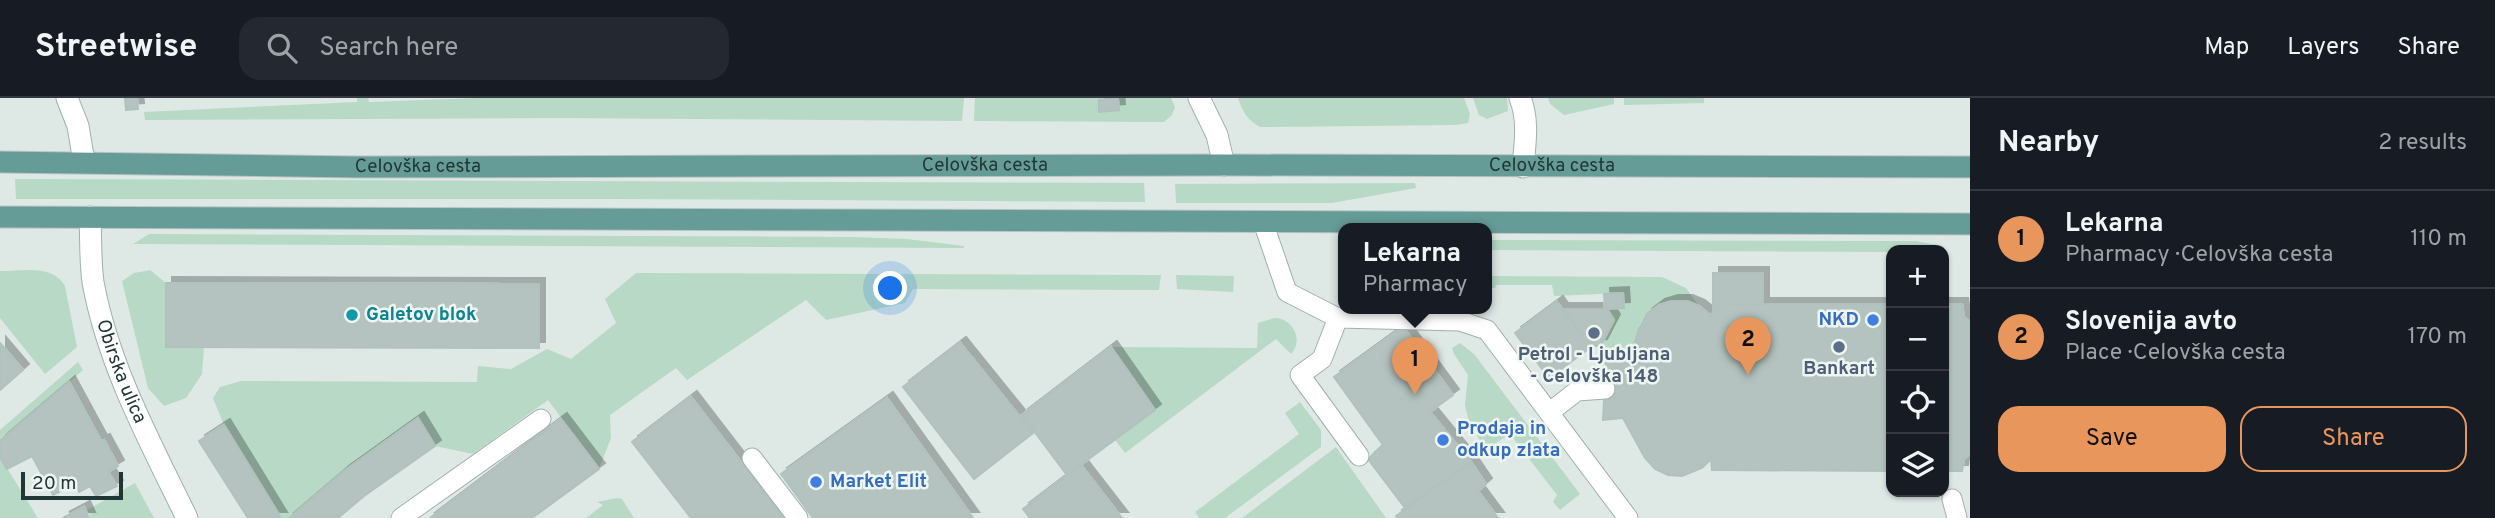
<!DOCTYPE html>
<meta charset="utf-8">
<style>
:root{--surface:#171b24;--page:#242831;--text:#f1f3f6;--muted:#9ea1a6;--line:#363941;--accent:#e9965c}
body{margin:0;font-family:Overpass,sans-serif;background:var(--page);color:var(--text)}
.controls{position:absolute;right:21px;bottom:21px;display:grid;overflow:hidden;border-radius:14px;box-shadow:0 2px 5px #0004}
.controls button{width:63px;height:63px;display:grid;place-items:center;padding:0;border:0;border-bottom:2px solid var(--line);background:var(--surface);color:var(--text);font:35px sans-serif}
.scale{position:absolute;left:21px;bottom:18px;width:102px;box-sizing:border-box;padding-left:7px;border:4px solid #213735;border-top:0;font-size:19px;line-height:24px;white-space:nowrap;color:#213735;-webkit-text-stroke:5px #eef6f3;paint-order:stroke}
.you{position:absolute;left:891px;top:191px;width:24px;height:24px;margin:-18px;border:5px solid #fff;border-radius:50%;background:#1a73e8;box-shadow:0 0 0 10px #1a73e833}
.badge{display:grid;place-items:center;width:46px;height:46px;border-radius:50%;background:var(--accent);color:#111;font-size:23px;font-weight:700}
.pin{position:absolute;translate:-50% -58px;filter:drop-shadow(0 2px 4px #0008)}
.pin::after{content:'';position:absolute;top:37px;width:24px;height:21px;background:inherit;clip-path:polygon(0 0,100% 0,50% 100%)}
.popup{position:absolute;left:1338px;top:125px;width:154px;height:91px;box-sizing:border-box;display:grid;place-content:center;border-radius:14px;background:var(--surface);filter:drop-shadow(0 2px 5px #0005);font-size:23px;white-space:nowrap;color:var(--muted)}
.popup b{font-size:26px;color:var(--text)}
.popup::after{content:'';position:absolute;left:50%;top:100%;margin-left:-14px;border:14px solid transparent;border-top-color:var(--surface)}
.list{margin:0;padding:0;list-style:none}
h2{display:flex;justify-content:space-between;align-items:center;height:91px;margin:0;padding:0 28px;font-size:30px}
h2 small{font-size:23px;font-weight:400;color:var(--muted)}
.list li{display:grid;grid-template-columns:46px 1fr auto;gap:21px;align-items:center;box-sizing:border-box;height:98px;padding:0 28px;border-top:2px solid var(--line)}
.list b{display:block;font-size:26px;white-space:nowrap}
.list p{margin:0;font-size:23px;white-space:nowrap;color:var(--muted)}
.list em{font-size:23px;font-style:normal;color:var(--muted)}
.actions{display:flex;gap:14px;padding:21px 28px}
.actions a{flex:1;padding:16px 0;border:2px solid var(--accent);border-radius:21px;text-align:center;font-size:24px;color:var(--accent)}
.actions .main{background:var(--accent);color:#111}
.icon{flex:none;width:38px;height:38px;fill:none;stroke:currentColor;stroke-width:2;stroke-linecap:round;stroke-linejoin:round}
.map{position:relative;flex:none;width:1970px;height:420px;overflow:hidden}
header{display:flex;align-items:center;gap:42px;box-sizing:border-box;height:98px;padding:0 35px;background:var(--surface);border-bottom:2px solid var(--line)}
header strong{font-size:33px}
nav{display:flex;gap:38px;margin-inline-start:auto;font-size:24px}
.search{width:490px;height:63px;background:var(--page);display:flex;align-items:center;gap:18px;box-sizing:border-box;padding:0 24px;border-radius:21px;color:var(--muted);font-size:26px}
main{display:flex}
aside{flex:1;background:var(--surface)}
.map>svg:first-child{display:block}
.green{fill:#b8d9c6}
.building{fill:#b4c3bf;stroke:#b1c2be;stroke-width:2;filter:url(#shadow)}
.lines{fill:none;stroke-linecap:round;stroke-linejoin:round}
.service-casing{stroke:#a2b0ad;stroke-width:21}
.minor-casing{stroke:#a2b0ad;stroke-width:23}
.primary-casing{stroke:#bcc3c2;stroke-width:23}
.service{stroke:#fff;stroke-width:19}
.minor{stroke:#fff;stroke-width:21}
.primary{stroke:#659c97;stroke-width:21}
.culture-dot{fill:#0f9aa8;stroke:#eef6f3;stroke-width:2.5}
.shop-dot{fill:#3f7fe0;stroke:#eef6f3;stroke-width:2.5}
.service-dot{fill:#5c6f8a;stroke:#eef6f3;stroke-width:2.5}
.labels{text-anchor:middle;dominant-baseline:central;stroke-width:5;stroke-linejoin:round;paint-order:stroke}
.street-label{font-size:19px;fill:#213735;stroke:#eef6f3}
.culture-label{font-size:19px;font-weight:bold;fill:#0d838f;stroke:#eef6f3;text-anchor:start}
.shop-label{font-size:19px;font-weight:bold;fill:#366cbe;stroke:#eef6f3;text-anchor:start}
.service-label{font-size:19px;font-weight:bold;fill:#4e5e75;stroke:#eef6f3}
</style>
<header>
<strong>Streetwise</strong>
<div class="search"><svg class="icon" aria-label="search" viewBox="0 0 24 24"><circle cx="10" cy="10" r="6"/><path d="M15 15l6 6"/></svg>Search here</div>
<nav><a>Map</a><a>Layers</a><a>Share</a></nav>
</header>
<main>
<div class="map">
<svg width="1970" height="420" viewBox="0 0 1970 420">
<defs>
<filter id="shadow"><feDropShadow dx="6" dy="-6" stdDeviation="0" flood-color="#0004"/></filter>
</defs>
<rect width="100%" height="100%" fill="#dee9e6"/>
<!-- green -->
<g class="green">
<path d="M357,0h11l1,4 108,-4h487l-2,23 -402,-3 -415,2 -1,-8 213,-10z"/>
<path d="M975,0h196l4,9 -3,8 -8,7 -190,-1z"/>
<path d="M1238,0h226l6,16 -2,9 -12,2 -196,2c-12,-6 -18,-16 -22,-29z"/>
<path d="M1473,0h34l1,13 -21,8 -8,-4z"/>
<path d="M1548,0h66v6l-50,11 -14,-11z"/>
<path d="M1624,0h80v5l-80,2z"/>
<path d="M15,81l1129,4 1,19 -532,-3h-597z"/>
<path d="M1415,85l1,5 -84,15h-156l-1,-19z"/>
<path d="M149,136l704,3 54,2 57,7v2l-831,-4z"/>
<path d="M1487,142l429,1 27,5v4l-52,2 -404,-2z"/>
<path d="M150,172l16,13v64h38l-2,27 -16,24 -22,8 -16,-18 -26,-107 12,-8z"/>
<path d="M0,173c22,0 53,-7 65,15l12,61 -32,27 -45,-56z"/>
<path d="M636,175l525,2 -2,15 -246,-1 -8,14 -79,17 -20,-20 -119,80 -11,-12 -66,47 1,23 -12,31 -51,-69 -75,54 -38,-8 -17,-27 -128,99h-9l-57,-93 -11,-27 7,-11 21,-6 236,1 1,-16 33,3 36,-20 24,10 45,-36 -11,-24z"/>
<path d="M1176,177l58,1 -1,16 -56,-3z"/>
<path d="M1492,178l170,1 24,11 13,18c-23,-9 -50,-5 -60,21 -5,13 -6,24 -16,34l-17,-2 -5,-14 13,-25 -7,-11 17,-1 -1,-15 -69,3 -2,-11h-56l-1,3h-4z"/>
<path d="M1274,220c19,0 30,22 17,36l-15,-15 -151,114 -10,-13 40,-31 -44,-62 146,1 1,-25z"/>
<path d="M1460,245l14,11 106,140 -20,16 -7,-8 4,-7 -47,-61 -25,16 -17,-32 -3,-13 3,-30 -14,-21 -2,-6z"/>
<path d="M78,264l5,8 -83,71v-11z"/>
<path d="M1300,304l21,28v17l-96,71h-26l-4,-6 104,-78 -14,-21z"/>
<path d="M1336,349l50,71h-144z"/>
<path d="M0,359l38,61h-38z"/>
<path d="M135,385l19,35h-63l-4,-8z"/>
<path d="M617,400l5,1 12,19h-48l17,-13 -6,-3z"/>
</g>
<!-- building -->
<g class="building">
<path d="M125,0h12l1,11 -12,1z"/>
<path d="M1118,1l1,11 -20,2v-12z"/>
<rect x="1713" y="175" width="50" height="31"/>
<path d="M166,185l373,1v64l-373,-1z"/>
<path d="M1623,195l1,15 -19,1 -1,-15z"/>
<path d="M1672,203h15l12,5 11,9 4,-2 -1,-9h178v167l-179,-1 -1,-11 -9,9 -20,8 -14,-1 -13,-6 -10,-11 -22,-40 -20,2 3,-61 17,2 8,-7 8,-25 8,-15 12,-9z"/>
<path d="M1557,204l34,45 -42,31 -34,-45z"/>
<path d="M1944,206h18l2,13 6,5v131l-6,6 -2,12h-18z"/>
<path d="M1563,211h44l7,11 -13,25 -10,2z"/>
<path d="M1403,229l50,68 -23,17 41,50 -66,46 -37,-49 15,-14 -49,-68z"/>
<path d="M0,245l23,27 -23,20z"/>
<path d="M960,245l73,90 -59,46 -71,-92z"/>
<path d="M1111,249l44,63 -88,65 -45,-60z"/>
<path d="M69,284l32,59 3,-1 14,26 -10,6 9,14 -21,10 -6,-10 -11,6 -4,-8 -22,11 -21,-39 -25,13 -7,-12v-16z"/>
<path d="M691,299l93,121h-93l-59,-76z"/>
<path d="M887,300l86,120h-160l-32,-44z"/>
<path d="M418,320l17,28 -71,50 -26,22h-49l55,-47z"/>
<path d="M561,321l38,50 -67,49h-102z"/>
<path d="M224,327l57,93h-33l-49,-77z"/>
<path d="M1471,364l15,22 -8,7 20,27h-100l-2,-2z"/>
<path d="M1081,367l41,53h-92l-7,-9z"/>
<path d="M84,409l5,11h-26z"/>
</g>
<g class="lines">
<!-- service casing -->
<g class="service-casing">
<g id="service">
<path d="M1263,124l24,70 51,26 122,3 27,9 141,188"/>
<path d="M1338,220l-16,41 -22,16 59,81"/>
<path d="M1550,314l27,-21 28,-2"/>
<path d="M752,360l46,60"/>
<path d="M1952,401l5,19"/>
<path d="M401,420l140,-99"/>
</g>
</g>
<!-- minor casing -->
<g class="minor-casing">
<g id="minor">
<path d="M67,0l11,28 6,36"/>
<path d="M1199,0l18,37 7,30"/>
<path d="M1520,0c9,22 5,46 3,69"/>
<path id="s1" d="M90,119c1,21 0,43 3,65 15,83 57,160 94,236"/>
</g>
</g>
<!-- primary casing -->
<g class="primary-casing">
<g id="primary">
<path id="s2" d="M0,64l357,5 867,-2 746,2"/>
<path d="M0,119l1970,7"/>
</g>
</g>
<!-- service -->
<use href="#service" class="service"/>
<!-- minor -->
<use href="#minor" class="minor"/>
<!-- primary -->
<use href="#primary" class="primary"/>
</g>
<!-- markers -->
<circle class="culture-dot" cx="352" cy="217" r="7"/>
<g class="shop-dot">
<circle cx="1873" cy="222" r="7"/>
<circle cx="1443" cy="342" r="7"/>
<circle cx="816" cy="384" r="7"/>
</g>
<g class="service-dot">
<circle cx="1594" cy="235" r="7"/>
<circle cx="1839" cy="249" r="7"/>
</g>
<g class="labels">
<!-- street labels -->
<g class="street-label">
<text stroke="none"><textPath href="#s2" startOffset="418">Celovška cesta</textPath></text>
<text stroke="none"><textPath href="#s2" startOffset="985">Celovška cesta</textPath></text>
<text stroke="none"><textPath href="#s2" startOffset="1552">Celovška cesta</textPath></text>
<text stroke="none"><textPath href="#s1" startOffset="159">Obirska ulica</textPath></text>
</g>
<!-- culture labels -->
<g class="culture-label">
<text x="366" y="217">Galetov blok</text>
</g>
<!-- shop labels -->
<g class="shop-label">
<text x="1859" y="222" text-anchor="end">NKD</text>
<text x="1457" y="331">Prodaja in<tspan x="1457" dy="22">odkup zlata</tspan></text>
<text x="830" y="384">Market Elit</text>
</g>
<!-- service labels -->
<g class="service-label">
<text x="1594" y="257">Petrol - Ljubljana<tspan x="1594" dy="22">- Celovška 148</tspan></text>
<text x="1839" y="271">Bankart</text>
</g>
</g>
</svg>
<div class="controls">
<button>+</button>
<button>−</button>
<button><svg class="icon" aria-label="locate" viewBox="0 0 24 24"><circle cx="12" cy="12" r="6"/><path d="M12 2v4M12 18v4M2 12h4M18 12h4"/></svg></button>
<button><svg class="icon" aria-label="layers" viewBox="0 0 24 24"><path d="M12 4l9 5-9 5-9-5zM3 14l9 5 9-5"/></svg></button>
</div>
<div class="scale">20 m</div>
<div class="you"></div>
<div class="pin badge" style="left:1415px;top:297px">1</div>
<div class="popup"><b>Lekarna</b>Pharmacy</div>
<div class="pin badge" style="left:1748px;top:277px">2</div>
</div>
<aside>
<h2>Nearby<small>2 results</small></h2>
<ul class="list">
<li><span class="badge">1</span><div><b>Lekarna</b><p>Pharmacy · Celovška cesta</p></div><em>110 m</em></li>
<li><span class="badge">2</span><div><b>Slovenija avto</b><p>Place · Celovška cesta</p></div><em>170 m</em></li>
</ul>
<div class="actions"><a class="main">Save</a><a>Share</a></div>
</aside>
</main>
